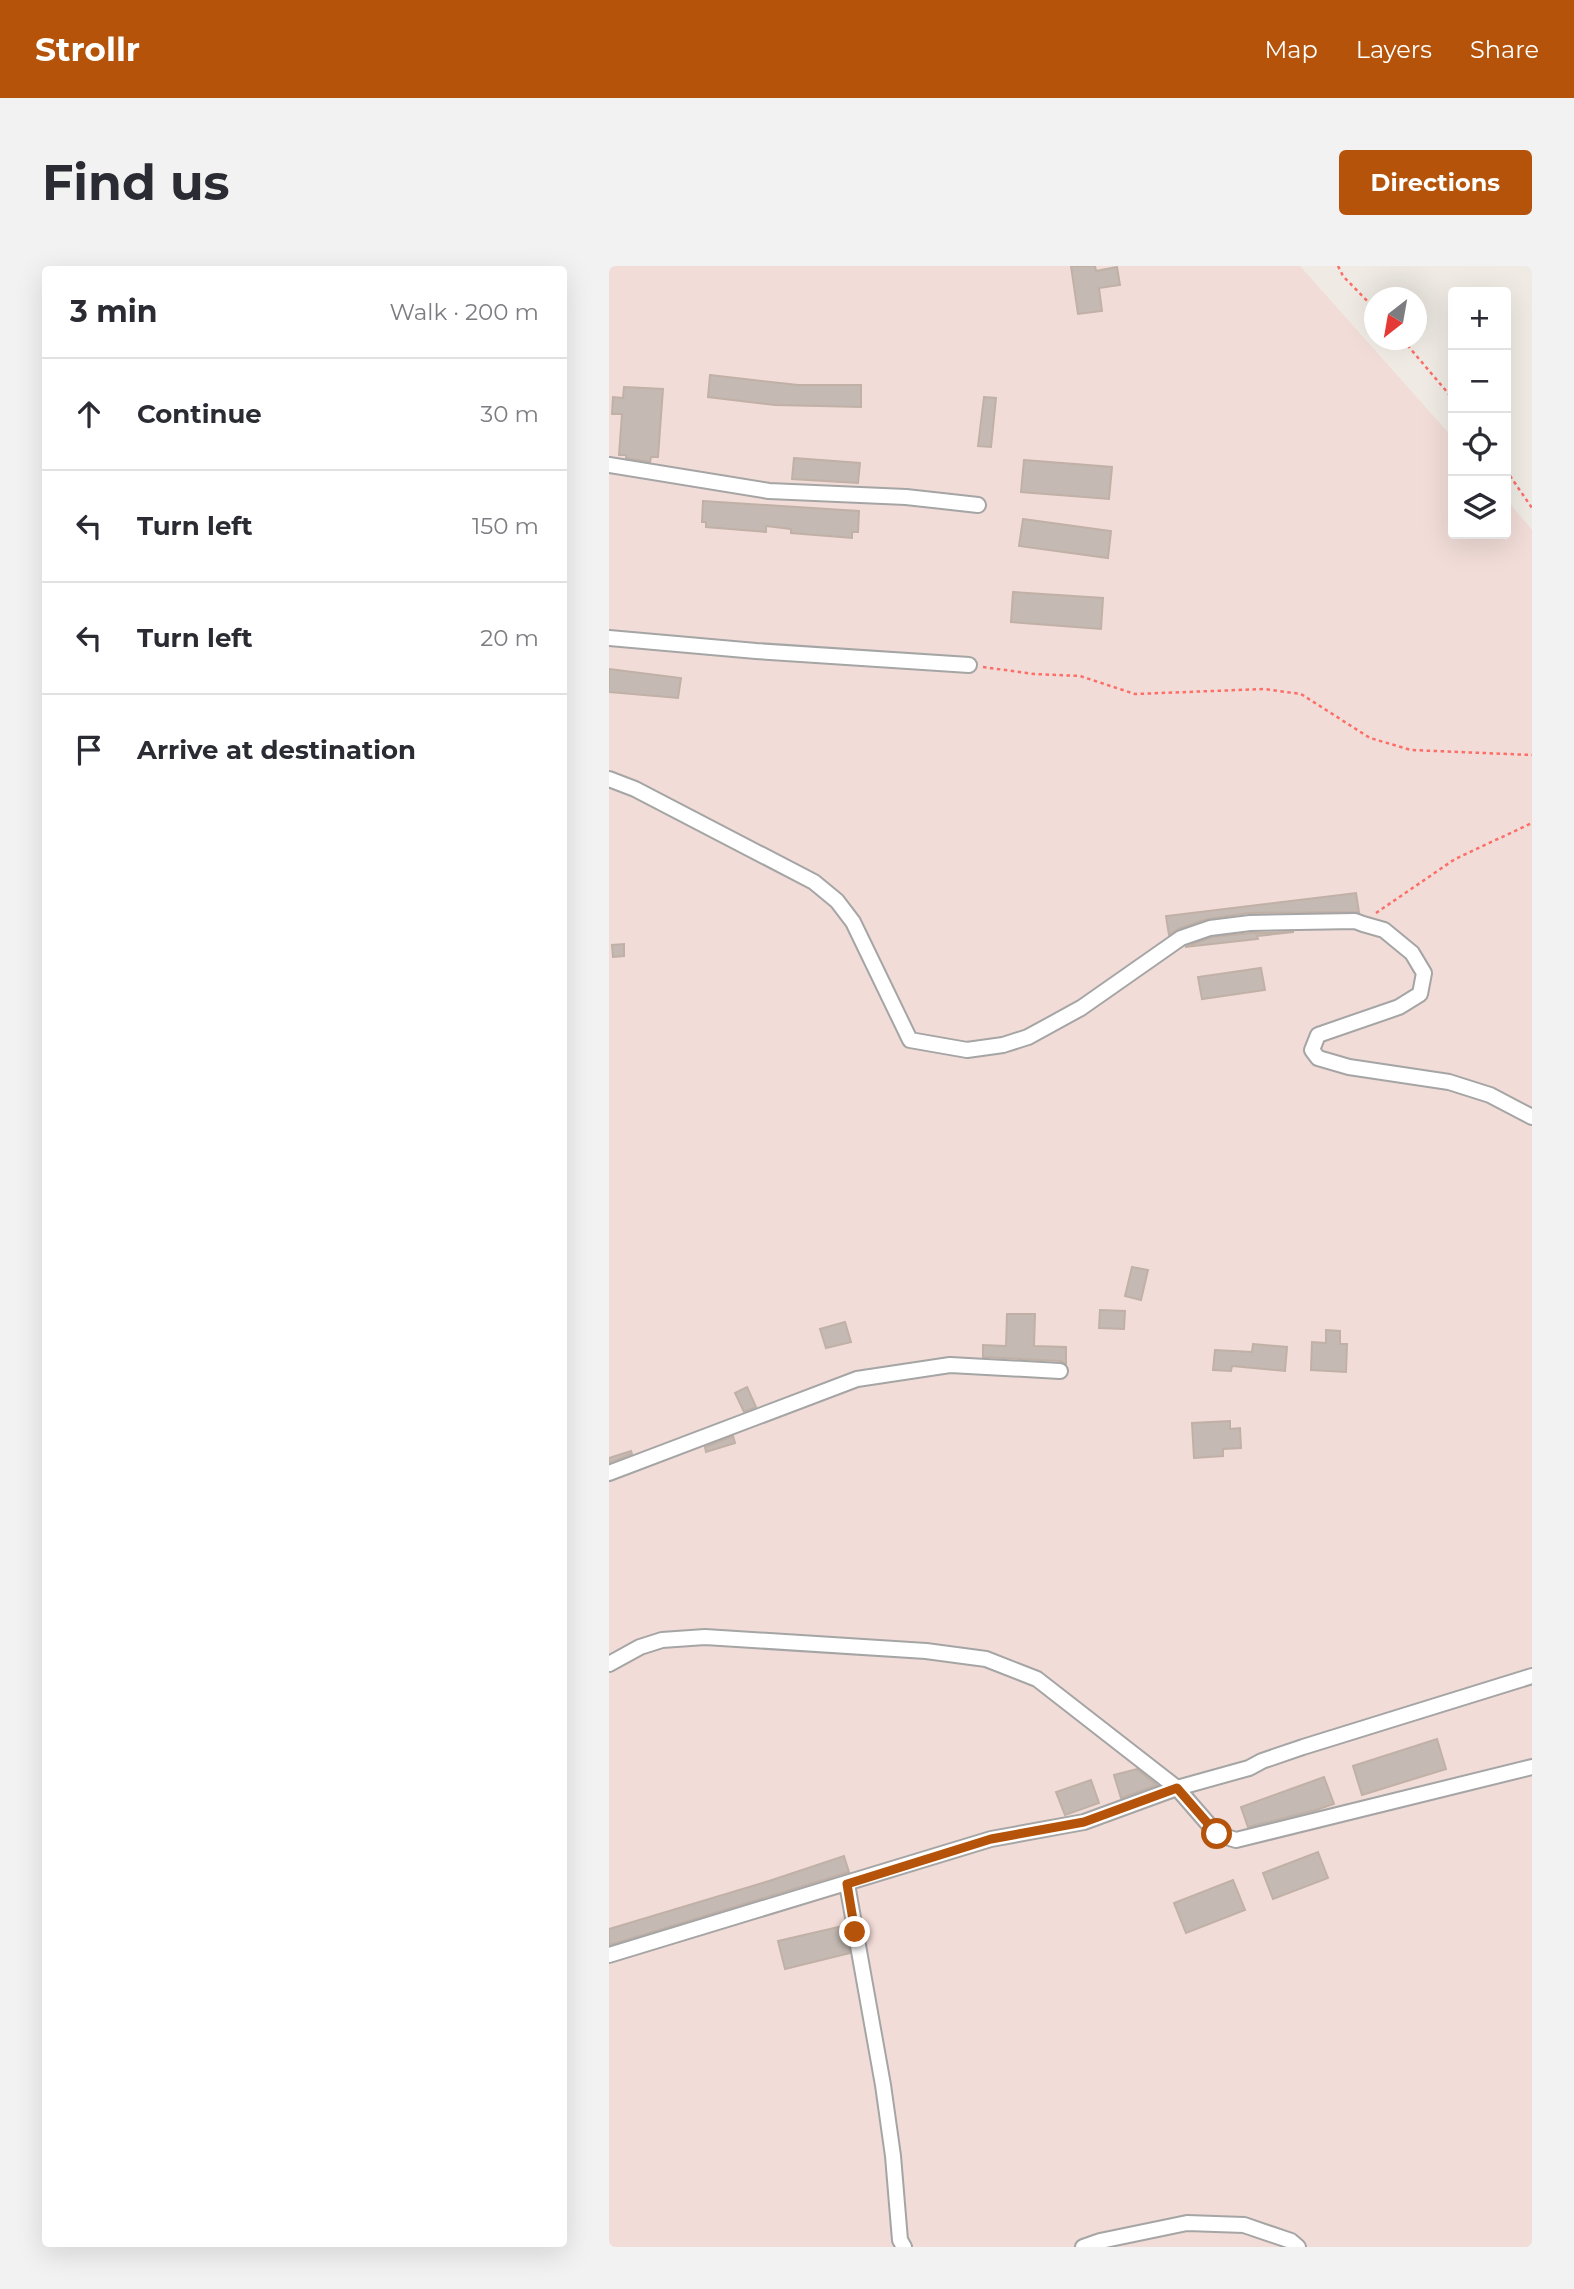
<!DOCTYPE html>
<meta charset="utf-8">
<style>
:root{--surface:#fff;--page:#f2f2f3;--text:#2b2b33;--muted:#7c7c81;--line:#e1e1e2;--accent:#b45309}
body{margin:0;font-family:Montserrat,sans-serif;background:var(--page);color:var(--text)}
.controls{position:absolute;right:21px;top:21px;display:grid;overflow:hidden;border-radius:7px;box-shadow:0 7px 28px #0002}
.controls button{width:63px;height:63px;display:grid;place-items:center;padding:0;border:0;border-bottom:2px solid var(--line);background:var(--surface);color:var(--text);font:35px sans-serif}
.compass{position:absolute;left:755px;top:21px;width:63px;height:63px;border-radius:50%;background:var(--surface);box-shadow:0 7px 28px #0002;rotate:211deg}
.stop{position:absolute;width:21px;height:21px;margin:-16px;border:5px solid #b45309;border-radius:50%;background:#fff}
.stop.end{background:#b45309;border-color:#fff;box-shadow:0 2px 7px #0008}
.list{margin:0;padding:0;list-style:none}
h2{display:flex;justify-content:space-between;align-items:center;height:91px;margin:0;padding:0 28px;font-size:30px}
h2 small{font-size:23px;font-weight:400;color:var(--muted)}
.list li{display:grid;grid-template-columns:46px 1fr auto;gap:21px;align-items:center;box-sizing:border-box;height:112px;padding:0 28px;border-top:2px solid var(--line)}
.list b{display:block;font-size:26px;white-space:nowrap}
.list em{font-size:23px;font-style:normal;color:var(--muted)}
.icon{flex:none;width:38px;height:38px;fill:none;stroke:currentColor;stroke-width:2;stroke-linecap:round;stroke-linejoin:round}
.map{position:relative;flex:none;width:923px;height:1981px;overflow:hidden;border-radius:7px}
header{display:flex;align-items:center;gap:42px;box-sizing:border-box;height:98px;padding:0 35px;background:var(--accent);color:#fff}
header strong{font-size:33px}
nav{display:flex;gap:38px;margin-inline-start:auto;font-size:24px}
.intro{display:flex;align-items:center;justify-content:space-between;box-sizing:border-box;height:168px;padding:0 42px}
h1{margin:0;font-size:49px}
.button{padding:18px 32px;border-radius:7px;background:var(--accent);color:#fff;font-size:24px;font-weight:700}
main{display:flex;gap:42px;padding:0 42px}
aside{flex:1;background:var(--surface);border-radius:7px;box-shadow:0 7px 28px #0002}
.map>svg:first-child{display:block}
.military{fill:#f1dcd7}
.building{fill:#c4bab3;stroke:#c1b0a6;stroke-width:2}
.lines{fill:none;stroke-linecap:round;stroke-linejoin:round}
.minor-casing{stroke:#a5a5a5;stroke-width:18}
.path{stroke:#fc6e68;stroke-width:2.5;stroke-dasharray:3.5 3.5;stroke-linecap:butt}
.minor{stroke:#fff;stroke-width:14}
.route{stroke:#b45309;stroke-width:9}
</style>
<header>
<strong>Strollr</strong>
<nav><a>Map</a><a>Layers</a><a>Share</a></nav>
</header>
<div class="intro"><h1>Find us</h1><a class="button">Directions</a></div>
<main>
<aside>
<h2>3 min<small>Walk · 200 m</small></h2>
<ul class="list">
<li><svg class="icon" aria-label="ahead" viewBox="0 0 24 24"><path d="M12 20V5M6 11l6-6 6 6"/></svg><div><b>Continue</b></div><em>30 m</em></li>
<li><svg class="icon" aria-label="left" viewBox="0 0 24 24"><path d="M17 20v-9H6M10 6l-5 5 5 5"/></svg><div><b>Turn left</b></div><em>150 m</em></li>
<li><svg class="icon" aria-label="left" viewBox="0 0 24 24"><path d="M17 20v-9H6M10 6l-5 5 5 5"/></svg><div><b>Turn left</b></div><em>20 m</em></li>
<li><svg class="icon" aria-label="arrive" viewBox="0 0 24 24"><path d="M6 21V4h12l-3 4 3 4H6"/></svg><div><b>Arrive at destination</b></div></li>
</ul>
</aside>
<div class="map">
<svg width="923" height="1981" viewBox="0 0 923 1981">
<rect width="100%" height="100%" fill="#efebe4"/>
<!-- military -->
<path class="military" d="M0,0h691l153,172v96h53v-35l26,31v1717h-923z"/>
<!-- building -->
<g class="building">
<path d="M462,0h24l1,5 21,-4 3,18 -21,3 3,23 -24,3z"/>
<path d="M101,109l88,10h63v22l-86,-2 -67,-8z"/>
<path d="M15,121l39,2 -5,68h-7l-1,5 -24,-4v-3h-7l3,-41h-10l1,-17 10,1z"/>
<path d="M375,131l12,1 -5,49 -13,-1z"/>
<path d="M185,192l66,5 -2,20 -66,-4z"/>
<path d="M415,194l88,7 -3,32 -88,-7z"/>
<path d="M94,235l156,10 -1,21h-6v6l-61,-5v-4l-25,-3v6l-60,-5v-5h-4z"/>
<path d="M414,253l88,12 -3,27 -89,-12z"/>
<path d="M404,326l90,6 -2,31 -90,-7z"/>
<path d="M0,403l72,9 -3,20 -69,-6z"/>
<path d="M747,627l3,19 -110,1 -42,6 -29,10 -9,6 -3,-19z"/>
<path d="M685,666l-37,4 1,3 -73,8 27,-10 39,-4z"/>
<path d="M15,678v12l-11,1 -1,-12z"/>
<path d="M652,702l4,22 -63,9 -4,-22z"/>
<path d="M523,1001l16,3 -7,30 -16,-4z"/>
<path d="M491,1044l25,1 -1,18 -25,-1z"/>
<path d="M398,1048h28l-1,32 32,1v17l-5,-3 -78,-4v-12l23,1z"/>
<path d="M236,1056l6,20 -25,6 -6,-19z"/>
<path d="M717,1064l14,1v13h7l-1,28 -35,-2 1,-28 14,1z"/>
<path d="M644,1078l34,3 -2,24 -53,-5 -1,5 -18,-1 2,-20 37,2z"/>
<path d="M138,1121l9,20 -12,5 -9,-19z"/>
<path d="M621,1155v8l10,-1 1,20 -18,1v7l-29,2 -2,-35z"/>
<path d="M124,1170l2,7 -29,9 -1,-5z"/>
<path d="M22,1185l1,3 -23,9v-5z"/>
<path d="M828,1473l9,30 -84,26 -9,-29z"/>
<path d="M528,1503l20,16 -36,13 -7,-23z"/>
<path d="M715,1511l10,27 -18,6 -68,17 -7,-20z"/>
<path d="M482,1514l8,23 -34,12 -9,-23z"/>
<path d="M709,1586l10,26 -55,21 -10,-26z"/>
<path d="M235,1590l5,16 -240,73v-16l160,-48z"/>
<path d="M624,1614l12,30 -59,23 -12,-30z"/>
<path d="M234,1660l7,27 -65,16 -7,-28z"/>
</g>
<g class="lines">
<!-- minor casing -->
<g class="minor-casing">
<g id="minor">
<path d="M0,199l160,26 137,6 72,8"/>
<path d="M0,372l147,13 213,14"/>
<path d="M0,513l26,10 179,93 23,19 16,21 57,118 57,10 36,-5 25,-8 53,-29 100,-70 29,-10 40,-5 105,-2 8,3 21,6 28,23 12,20 -4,21 -21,13 -81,28 -6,15 6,8 31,9 100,15 41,13 42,22"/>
<path d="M0,1207l248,-94 93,-14 110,6"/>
<path d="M0,1398l31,-17 22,-7 43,-3 221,14 60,8 51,20 140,109 40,46 19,6 296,-73"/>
<path d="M238,1618l36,201 10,71 7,84 4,7"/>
<path d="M0,1689l382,-116 93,-17 93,-34 72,-20 13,-7 41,-14 229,-71"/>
<path d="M474,1981l17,-6 87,-18 57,2 47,16 7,6"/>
</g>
</g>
<!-- path -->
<g class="path">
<path d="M729,0l5,10 32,33"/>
<path d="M794,74l50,59"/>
<path d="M897,204l26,38"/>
<path d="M374,401l51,7 46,2 55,18 129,-5 37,5 69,44 41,12 121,5"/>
<path d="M767,647l79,-54 77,-36"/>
</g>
<!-- minor -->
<use href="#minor" class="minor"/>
</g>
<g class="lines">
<!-- route -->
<path class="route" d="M246,1666l-8,-48 144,-45 93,-17 93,-34 40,46"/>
</g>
</svg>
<div class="controls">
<button>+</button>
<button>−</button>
<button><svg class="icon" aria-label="locate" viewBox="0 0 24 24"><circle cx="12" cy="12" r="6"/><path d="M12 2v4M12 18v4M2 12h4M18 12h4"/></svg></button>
<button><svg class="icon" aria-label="layers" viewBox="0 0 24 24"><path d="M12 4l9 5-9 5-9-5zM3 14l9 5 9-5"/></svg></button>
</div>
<svg class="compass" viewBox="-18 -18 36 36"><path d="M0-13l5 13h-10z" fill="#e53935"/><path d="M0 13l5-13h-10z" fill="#7c7c81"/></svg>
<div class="stop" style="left:608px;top:1568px"></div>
<div class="stop end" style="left:246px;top:1666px"></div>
</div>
</main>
